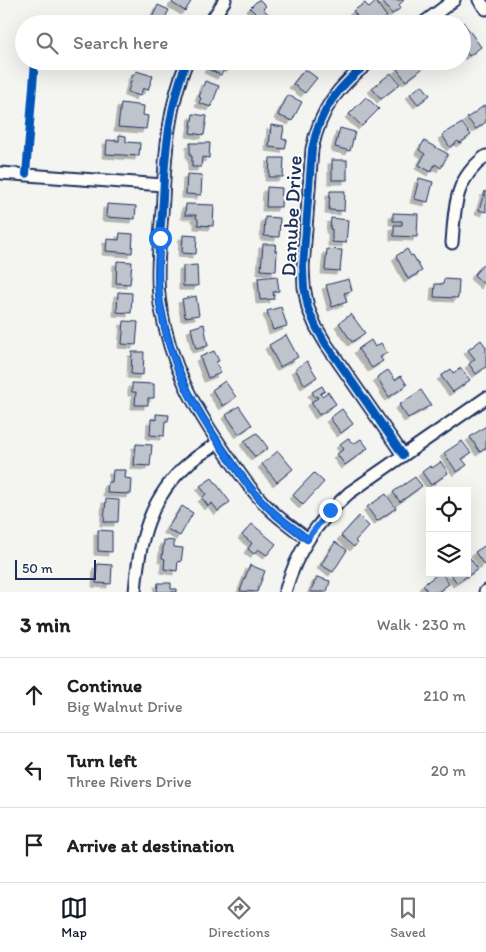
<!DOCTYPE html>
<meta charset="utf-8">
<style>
:root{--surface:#fff;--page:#f6f6f6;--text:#202124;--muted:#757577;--line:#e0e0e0;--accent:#111827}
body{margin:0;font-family:Itim,sans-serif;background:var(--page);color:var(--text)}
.controls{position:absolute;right:15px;bottom:15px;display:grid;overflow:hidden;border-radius:0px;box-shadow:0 5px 20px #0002}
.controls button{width:45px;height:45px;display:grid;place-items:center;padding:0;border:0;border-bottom:1px solid var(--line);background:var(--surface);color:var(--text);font:25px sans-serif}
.scale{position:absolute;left:15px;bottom:12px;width:81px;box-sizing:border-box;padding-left:5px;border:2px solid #1b2f5e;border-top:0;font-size:14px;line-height:18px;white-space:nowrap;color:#1b2f5e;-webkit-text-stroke:4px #fdfcf7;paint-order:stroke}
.stop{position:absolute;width:15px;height:15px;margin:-11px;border:4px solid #1a73e8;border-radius:50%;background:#fff}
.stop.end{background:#1a73e8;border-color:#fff;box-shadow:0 1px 5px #0008}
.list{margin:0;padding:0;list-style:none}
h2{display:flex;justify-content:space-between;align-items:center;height:65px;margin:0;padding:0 20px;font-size:21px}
h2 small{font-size:16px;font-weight:400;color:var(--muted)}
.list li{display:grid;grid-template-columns:32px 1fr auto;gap:15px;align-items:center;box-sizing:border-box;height:75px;padding:0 20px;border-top:1px solid var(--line)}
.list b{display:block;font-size:19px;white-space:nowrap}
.list p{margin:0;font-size:16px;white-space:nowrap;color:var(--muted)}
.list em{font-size:16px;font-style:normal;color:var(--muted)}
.icon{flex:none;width:28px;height:28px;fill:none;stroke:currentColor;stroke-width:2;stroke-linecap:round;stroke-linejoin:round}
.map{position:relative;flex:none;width:486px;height:592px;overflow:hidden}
.search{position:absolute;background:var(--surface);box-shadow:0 5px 20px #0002;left:15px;right:15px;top:15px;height:55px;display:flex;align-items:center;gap:12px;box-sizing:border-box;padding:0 18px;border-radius:28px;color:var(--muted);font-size:19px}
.sheet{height:290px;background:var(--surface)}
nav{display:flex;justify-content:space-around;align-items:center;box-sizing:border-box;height:70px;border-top:1px solid var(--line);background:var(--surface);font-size:14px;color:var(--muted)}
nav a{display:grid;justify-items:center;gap:2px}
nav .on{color:var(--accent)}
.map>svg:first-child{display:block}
.building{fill:#bfc3cc;stroke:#1b2f5e;filter:url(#shadow)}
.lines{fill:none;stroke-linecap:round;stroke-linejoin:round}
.street-casing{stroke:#1b2f5e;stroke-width:15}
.street{stroke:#fdfcf7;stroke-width:11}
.cycleway-casing{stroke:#fdfcf7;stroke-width:11}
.cycleway{stroke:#0057b8;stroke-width:8}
.route{stroke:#1a73e8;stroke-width:6}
.labels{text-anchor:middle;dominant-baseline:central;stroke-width:4;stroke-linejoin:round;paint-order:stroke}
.street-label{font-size:21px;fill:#1b2f5e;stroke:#fdfcf7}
</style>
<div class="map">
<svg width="486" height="592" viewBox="0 0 486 592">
<defs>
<filter id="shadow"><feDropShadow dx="-4" dy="4" stdDeviation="0" flood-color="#0004"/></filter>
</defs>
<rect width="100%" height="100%" fill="#f4f4f1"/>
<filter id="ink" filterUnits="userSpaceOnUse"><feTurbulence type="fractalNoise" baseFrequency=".02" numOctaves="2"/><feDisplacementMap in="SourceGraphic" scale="10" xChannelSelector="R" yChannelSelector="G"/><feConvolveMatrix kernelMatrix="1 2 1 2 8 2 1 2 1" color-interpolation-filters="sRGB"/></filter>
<g filter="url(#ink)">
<!-- building -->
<g class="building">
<path d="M173,0h19l-7,11 -13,-8z"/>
<path d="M258,0h2l6,6 -3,3 9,8 -5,7h-15l-3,-3 7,-7 -6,-6z"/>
<path d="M381,0h23l-5,5 2,3 -9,6z"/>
<path d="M376,2l11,15 -9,7 -2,-4 -6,4h-7l-10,-13 12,-8 4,5z"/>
<path d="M158,5l11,5 -5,10 9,4h-18l-5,-2z"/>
<path d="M463,22l18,25 -12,9 -5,-7 -2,2v-27h-1z"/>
<path d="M212,61h22l-4,8 -4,-2 -5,8 -13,-6z"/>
<path d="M407,61h8l7,8 -16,12 -9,-12z"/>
<path d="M305,69l12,9 -12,15 -12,-9z"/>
<path d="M136,71l17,5 -5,14 -5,-2 -3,8 -12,-4 5,-18h2z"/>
<path d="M391,73l9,11 -19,15 -9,-11z"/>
<path d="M205,81l14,5 -8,21 -12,-4 2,-5 -2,-1z"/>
<path d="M422,85l8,10 -12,9 -8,-10z"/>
<path d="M288,95l14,7 -10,19 -14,-6z"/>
<path d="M366,97l13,12 -17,17 -13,-12z"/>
<path d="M121,103l23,3 -1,9 5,1 -2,13 -28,-2z"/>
<path d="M485,105l1,17 -10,7 -9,-11z"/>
<path d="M193,114l14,2 -3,19 -14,-2z"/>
<path d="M462,123l9,12 -11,8 -2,-2 -8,6 -8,-12z"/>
<path d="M271,125l13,2 -2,12 5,1 -2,9 -16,-2z"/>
<path d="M340,128l15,4 -5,19 -15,-4z"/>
<path d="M119,135l7,1v6l14,1 -1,13 -33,-2 1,-14 12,1z"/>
<path d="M424,141l24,13 -7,14 -6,-4 -4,8 -12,-7 6,-11 -6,-4z"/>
<path d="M190,143h20l-1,15 -7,-1 -1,10h-9v-11h-2z"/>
<path d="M270,158h14l-1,19h-14z"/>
<rect x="332" y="160" width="15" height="20"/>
<path d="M187,174l15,1 -1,20 -15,-1z"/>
<path d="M419,178l14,4 -5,20 -14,-3z"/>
<path d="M267,187l15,1 -1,19h-15z"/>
<path d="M330,191h15l-1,20 -15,-1z"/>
<path d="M485,191l1,1v20l-7,-2z"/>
<path d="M107,204l29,2 -1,13 -29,-2z"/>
<path d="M186,204l28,1 -1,21 -15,-1v-6l-2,-1v-3h-11z"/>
<path d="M393,213l25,1 -1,23 -23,-1v-11h8v-4h-9z"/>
<path d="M265,217l15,1 -1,19 -15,-1z"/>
<path d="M331,218l17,2 -2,23 -14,-1v-13h-2z"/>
<path d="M120,233l13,1 -1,19 -26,-2 1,-12 12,1z"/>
<path d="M183,235l14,1 -1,18 -14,-1z"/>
<path d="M263,244h13l-1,7h2l-1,20 -15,-1z"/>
<path d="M327,249l15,1 -2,21 -15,-1z"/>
<path d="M407,249l4,7 2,-1 9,16 -14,8 -12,-23z"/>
<path d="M117,261l15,1 -2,22 -14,-1z"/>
<path d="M486,261v23l-1,1 -11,-10z"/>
<path d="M197,265l1,21h-15v-20z"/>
<path d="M277,276l2,15 -6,1 1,7 -14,1 -2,-22z"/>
<path d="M349,279l3,12 -8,2 3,9 -15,5 -6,-22z"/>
<path d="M444,279l15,1 -1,18 -24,-1 1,-13h8z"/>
<path d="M118,292l14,1 -1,20 -14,-1z"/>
<path d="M196,296l3,19 -14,2 -3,-18z"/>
<path d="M281,307l6,19 -14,4 -6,-19z"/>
<path d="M351,314l14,19 -13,9 -13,-19z"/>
<path d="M124,321l14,1 -2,23 -14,-1z"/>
<path d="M204,324l4,22 -12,3 -5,-21z"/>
<path d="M286,335l12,22 -18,10 -11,-22z"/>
<path d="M371,340l4,7 6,-4 6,10 -7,4 3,4 -11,7 -14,-19z"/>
<path d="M481,340l5,7v20l-10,7 -7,-10 6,-5 -7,-9z"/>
<path d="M214,351l5,10 -3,1 5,11 -13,5 -8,-21z"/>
<path d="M132,352h12l-1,23 -12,-1z"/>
<path d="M307,361l10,16 -12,8 -10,-16z"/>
<path d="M461,368l9,12 -17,12 -12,-16 10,-7 2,4z"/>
<path d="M388,370l7,10 6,-4 6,9 -18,12 -12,-20z"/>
<path d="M225,381l11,16 -13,9 -11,-16z"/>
<path d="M132,383l22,1v14h-6v7h-13l1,-13h-4z"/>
<path d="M322,386l3,5 -5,3 2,2 6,-4 8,12 -17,11 -8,-13 7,-4 -1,-2 -2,1 -3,-5z"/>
<path d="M421,390l10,15 -23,13 -9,-13z"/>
<path d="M239,406l13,19 -13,9 -13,-19z"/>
<path d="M342,409l11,15 -12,9 -11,-15z"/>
<path d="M156,414l13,1 -1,6h-3l-1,15 -14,-1 1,-16 5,1z"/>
<path d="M486,426v22l-6,4 -10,-15z"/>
<path d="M257,433l11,15 -13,9 -11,-16z"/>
<path d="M348,438l5,6 8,-5 7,9 -23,17 -8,-11 7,-5 -4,-5z"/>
<path d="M462,441l9,12 -9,6 5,6 -10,7 -13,-19z"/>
<path d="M136,444l16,1 -2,21 -16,-1z"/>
<path d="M278,451l15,18 -16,13 -15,-18z"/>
<path d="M441,462l7,11 -17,12 -9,-13 8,-6 2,2z"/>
<path d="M113,470h13l-1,8 7,1 -1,15 -24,-1 1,-11h4z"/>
<path d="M314,473l10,9 -21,23 -10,-10z"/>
<path d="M415,477l7,9 -22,16 -7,-10z"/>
<path d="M212,478l18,24 -12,9 -6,-8 -4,3 -6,-8 4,-4 -6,-8z"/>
<path d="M386,494l10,14 -19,13 -10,-14z"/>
<path d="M106,499l13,1 -1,22h-14z"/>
<path d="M182,506l11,7 -13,23 -13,-7z"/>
<path d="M359,516l10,10 -14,15 2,2 -3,4 -13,-11z"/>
<path d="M252,524l24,20 -9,11 -9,-6 -4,5 -6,-5 4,-6 -10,-8z"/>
<path d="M98,530l14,1v21l-14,-1z"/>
<path d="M164,540l10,1v6l9,1 -2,14 -3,-1 -1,10 -13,-2 1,-10 -3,-1z"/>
<path d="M335,542l12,8 -14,22 -12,-7z"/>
<path d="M486,545v19l-2,1 -9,-13z"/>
<path d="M470,558l8,11 -21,14 -7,-10h17v-13z"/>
<path d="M97,564l15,1 -1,19 -15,-1z"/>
<path d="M250,565l15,6 -8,21 -17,-1z"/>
<path d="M439,573h3l7,11 -10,7 1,1h-12l-5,-7z"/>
<path d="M317,577l13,4 -3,11h-17z"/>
<path d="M158,583h13v6h6v3h-20z"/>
</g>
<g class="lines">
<!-- street casing -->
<g class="street-casing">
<g id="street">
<path d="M479,0l7,9"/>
<path d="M209,24l16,-24"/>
<path d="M422,24l32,-24"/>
<path d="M187,61c-18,43 -22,91 -24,137 -2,35 -8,72 -3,106 11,63 33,102 69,154 13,19 27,39 45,55 10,9 22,17 33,26"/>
<path d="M371,61c-32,24 -51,48 -59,88l-9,118 1,20 4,21 8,19 10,17 77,111"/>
<path d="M0,173l163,12"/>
<path d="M452,243c3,-37 2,-63 34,-87"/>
<path d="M135,592c4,-51 14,-95 54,-129 9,-8 20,-14 29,-20"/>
<path d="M285,592c12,-42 32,-70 64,-99l137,-95"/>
<path d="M485,592l1,-1"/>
</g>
</g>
<!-- street -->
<use href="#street" class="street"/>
<!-- cycleway casing -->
<g class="cycleway-casing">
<g id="cycleway">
<path d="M187,61c-18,43 -22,91 -24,137 -2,35 -8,72 -3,106 11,63 33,102 69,154 13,19 27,39 45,55 10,9 22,17 33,26"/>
<path d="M371,61c-32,24 -51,48 -59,88l-9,118 1,20 4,21 8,19 10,17 77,111"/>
<path d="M26,174l9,-113"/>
</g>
</g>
<!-- cycleway -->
<use href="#cycleway" class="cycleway"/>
</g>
</g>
<g class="lines" filter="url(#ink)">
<!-- route -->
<path class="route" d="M160,238c-1,21 -3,44 0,65 8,60 34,105 68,154 14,20 28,40 46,56 10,9 22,17 33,26l23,-29"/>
</g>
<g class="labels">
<!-- street labels -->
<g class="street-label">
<text transform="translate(291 216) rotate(-87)">Danube Drive</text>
</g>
</g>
</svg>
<div class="controls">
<button><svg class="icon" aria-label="locate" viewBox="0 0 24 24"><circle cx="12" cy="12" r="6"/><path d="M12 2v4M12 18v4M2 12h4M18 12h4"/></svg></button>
<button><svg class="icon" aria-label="layers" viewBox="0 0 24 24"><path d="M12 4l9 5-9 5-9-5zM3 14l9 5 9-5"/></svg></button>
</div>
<div class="scale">50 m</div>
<div class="stop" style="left:160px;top:238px"></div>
<div class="stop end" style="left:330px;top:510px"></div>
<div class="search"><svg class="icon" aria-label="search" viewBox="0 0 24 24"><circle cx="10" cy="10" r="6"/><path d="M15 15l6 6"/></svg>Search here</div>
</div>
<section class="sheet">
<h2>3 min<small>Walk · 230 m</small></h2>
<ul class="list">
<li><svg class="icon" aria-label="ahead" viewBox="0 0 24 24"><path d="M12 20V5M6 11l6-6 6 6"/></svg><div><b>Continue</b><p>Big Walnut Drive</p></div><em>210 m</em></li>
<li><svg class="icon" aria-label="left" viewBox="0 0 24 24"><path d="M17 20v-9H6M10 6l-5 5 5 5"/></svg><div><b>Turn left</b><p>Three Rivers Drive</p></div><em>20 m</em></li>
<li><svg class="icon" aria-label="arrive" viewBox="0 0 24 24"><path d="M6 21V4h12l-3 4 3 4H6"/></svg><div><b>Arrive at destination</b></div></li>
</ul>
</section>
<nav>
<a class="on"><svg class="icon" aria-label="map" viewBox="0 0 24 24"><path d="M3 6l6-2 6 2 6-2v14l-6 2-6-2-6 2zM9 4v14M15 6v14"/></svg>Map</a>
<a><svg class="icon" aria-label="directions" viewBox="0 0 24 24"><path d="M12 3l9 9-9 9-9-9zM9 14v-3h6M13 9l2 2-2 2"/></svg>Directions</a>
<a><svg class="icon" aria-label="saved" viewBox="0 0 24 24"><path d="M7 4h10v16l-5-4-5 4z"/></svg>Saved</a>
</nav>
